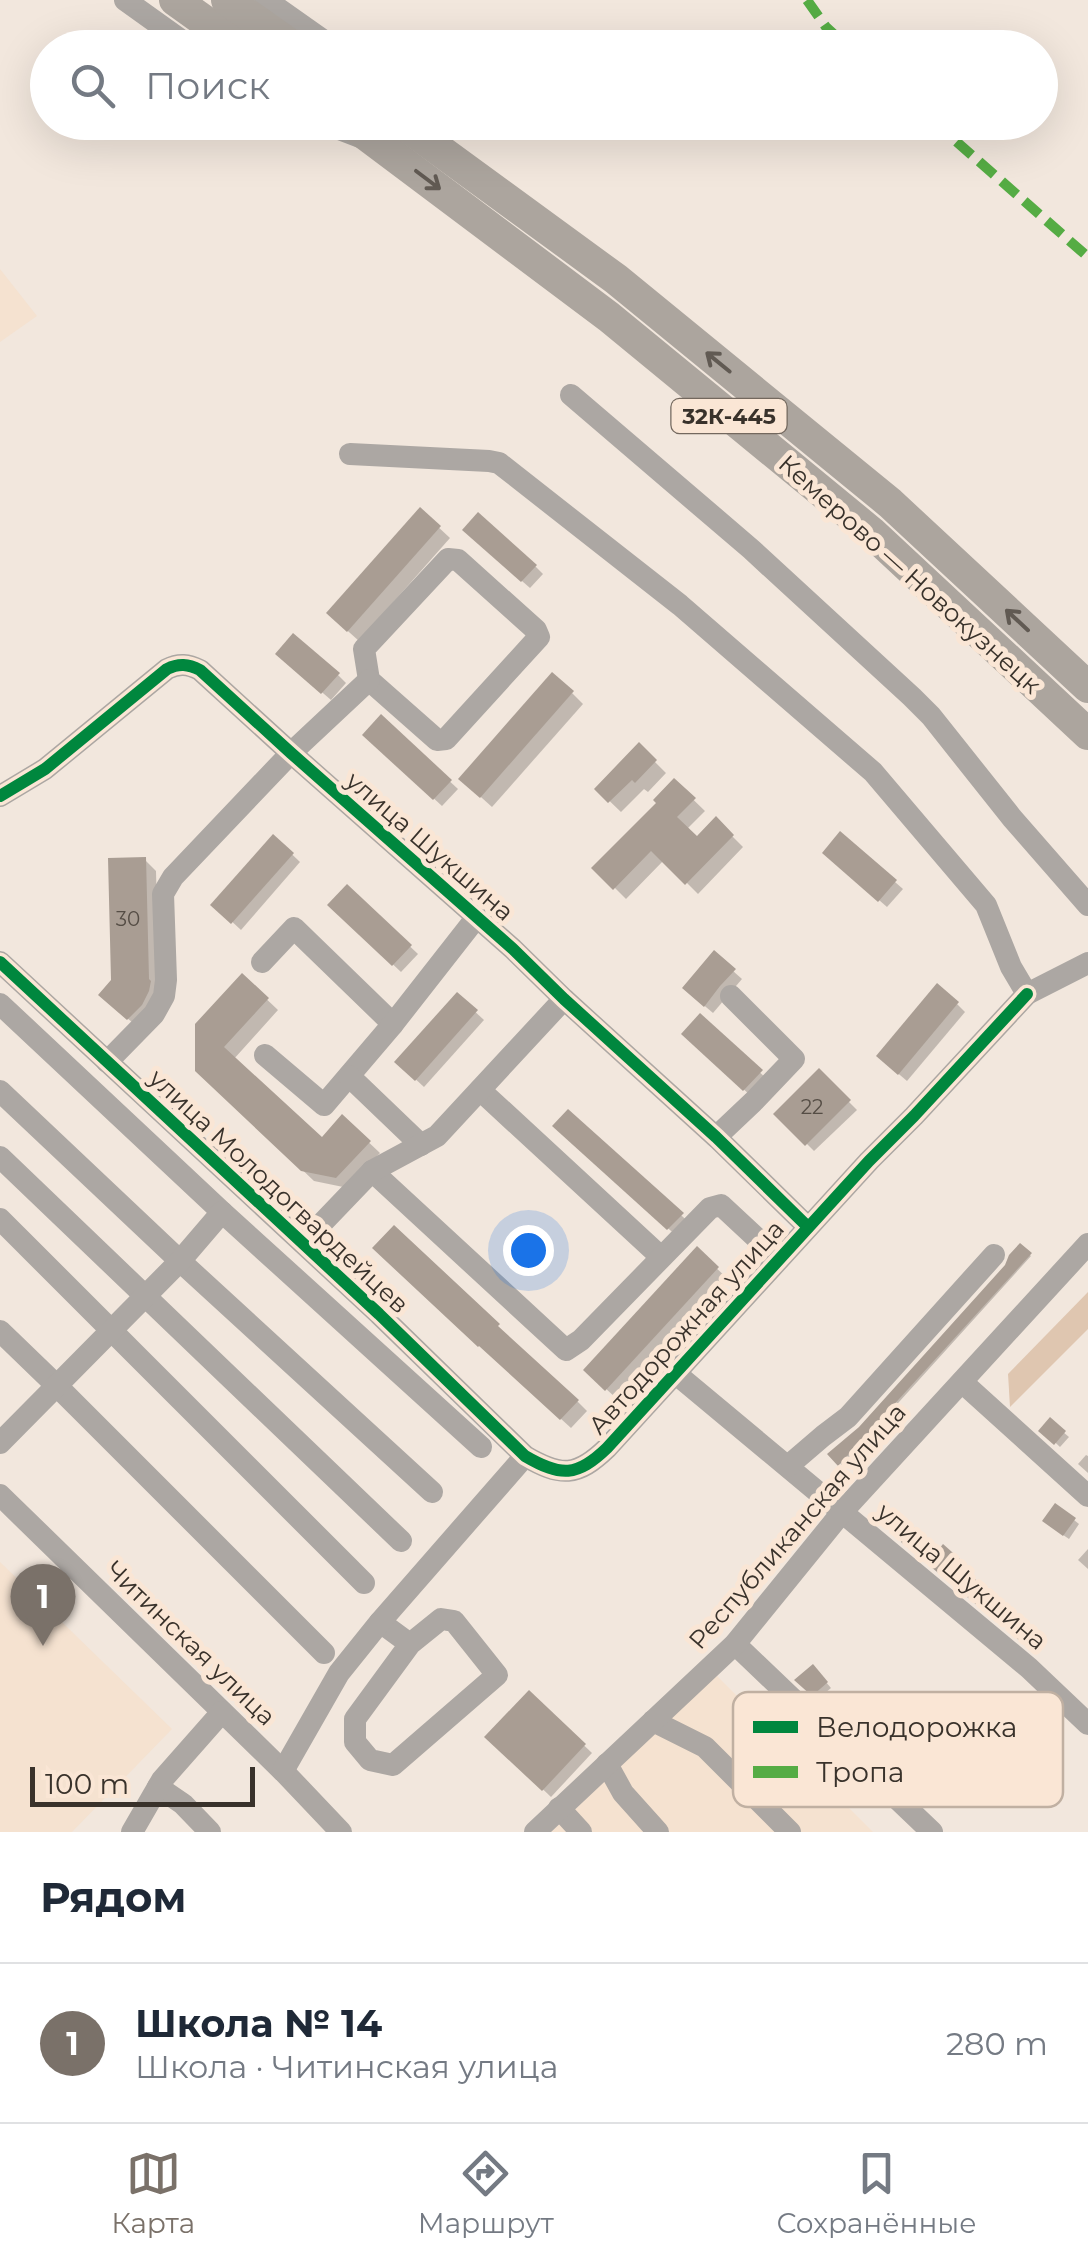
<!DOCTYPE html>
<html lang="ru">
<meta charset="utf-8">
<style>
:root{--surface:#fff;--page:#f2f2f3;--text:#1f2937;--muted:#747a83;--line:#e0e1e3;--accent:#7a7169}
body{margin:0;font-family:Montserrat,sans-serif;background:var(--page);color:var(--text)}
.scale{position:absolute;left:30px;bottom:25px;width:225px;box-sizing:border-box;padding-left:10px;border:5px solid #39322b;border-top:0;font-size:28px;line-height:35px;white-space:nowrap;color:#39322b;-webkit-text-stroke:8px #fae6d5;paint-order:stroke}
.you{position:absolute;left:528px;top:1250px;width:35px;height:35px;margin:-25px;border:8px solid #fff;border-radius:50%;background:#1a73e8;box-shadow:0 0 0 15px #1a73e833}
.badge{display:grid;place-items:center;width:65px;height:65px;border-radius:50%;background:var(--accent);color:#fff;font-size:32px;font-weight:700}
.pin{position:absolute;translate:-50% -82px;filter:drop-shadow(0 2px 5px #0008)}
.pin::after{content:'';position:absolute;top:52px;width:35px;height:30px;background:inherit;clip-path:polygon(0 0,100% 0,50% 100%)}
.list{margin:0;padding:0;list-style:none}
h2{display:flex;justify-content:space-between;align-items:center;height:130px;margin:0;padding:0 40px;font-size:42px}
h2 small{font-size:32px;font-weight:400;color:var(--muted)}
.list li{display:grid;grid-template-columns:65px 1fr auto;gap:30px;align-items:center;box-sizing:border-box;height:160px;padding:0 40px;border-top:2px solid var(--line)}
.list b{display:block;font-size:38px;white-space:nowrap}
.list p{margin:0;font-size:32px;white-space:nowrap;color:var(--muted)}
.list em{font-size:32px;font-style:normal;color:var(--muted)}
.icon{flex:none;width:55px;height:55px;fill:none;stroke:currentColor;stroke-width:2;stroke-linecap:round;stroke-linejoin:round}
.map{position:relative;flex:none;width:1088px;height:1832px;overflow:hidden}
.search{position:absolute;background:var(--surface);box-shadow:0 10px 40px #0002;left:30px;right:30px;top:30px;height:110px;display:flex;align-items:center;gap:25px;box-sizing:border-box;padding:0 35px;border-radius:55px;color:var(--muted);font-size:38px}
.sheet{height:290px;background:var(--surface)}
nav{display:flex;justify-content:space-around;align-items:center;box-sizing:border-box;height:140px;border-top:2px solid var(--line);background:var(--surface);font-size:28px;color:var(--muted)}
nav a{display:grid;justify-items:center;gap:5px}
nav .on{color:var(--accent)}
.map>svg:first-child{display:block}
.built{fill:#f5e2d0}
.forest{fill:#dfc6b0}
.shadow{fill:#0003}
.building{fill:#a99d93}
.lines{fill:none;stroke-linecap:round;stroke-linejoin:round}
.minor{stroke:#aca7a3;stroke-width:22}
.highway{stroke:#aca59e;stroke-width:32}
.quiet{stroke:#55ac44;stroke-width:10;stroke-dasharray:20 10;stroke-linecap:butt}
.cycleway-casing{stroke:#fae6d5;stroke-width:19}
.cycleway{stroke:#00873e;stroke-width:12}
.oneway{stroke:#615a53}
.labels{text-anchor:middle;dominant-baseline:central;stroke-width:10;stroke-linejoin:round;paint-order:stroke}
.number-label{font-size:20px;fill:#554d45}
.shield{fill:#fae6d5;stroke:#73685e;stroke-width:2.5}
.shield-label{font-size:22px;font-weight:bold;fill:#39322b}
.street-label{font-size:25px;fill:#39322b;stroke:#fae6d5}
.key{fill:#fae6d5;stroke:#c0b0a2;stroke-width:2.5}
.key-label{font-size:28px;fill:#39322b}
</style>
<div class="map">
<svg width="1088" height="1832" viewBox="0 0 1088 1832">
<rect width="100%" height="100%" fill="#f2e7dd"/>
<!-- built -->
<g class="built">
<path d="M0,269l37,47 -37,26z"/>
<path d="M0,1562l172,167 -100,103h-72z"/>
<path d="M716,1675l157,157h-322z"/>
</g>
<!-- forest -->
<path class="forest" d="M1088,1292v37l-78,78 -2,-33z"/>
<!-- shadow -->
<g class="shadow">
<path d="M421,511l29,27 -91,103 -19,-17z"/>
<path d="M473,538l62,28 8,8 -13,14z"/>
<path d="M286,661l52,14 8,8 -15,17z"/>
<path d="M572,693l11,11 -91,103 -20,-18z"/>
<path d="M381,718l77,71 -16,17 -77,-71z"/>
<path d="M639,746l27,27 -18,19 -4,-3 -23,23 -24,-23z"/>
<path d="M674,781l31,30 -18,18 10,10 19,-19 27,27 -45,47 -34,-34 -38,39 -31,-31 64,-65z"/>
<path d="M274,837l26,25 -59,68 -27,-25z"/>
<path d="M145,860l11,11 3,122 -19,36 -27,-23 1,-25z"/>
<path d="M833,860l62,22 8,7 -16,18z"/>
<path d="M347,887l71,67 -17,18 -71,-67z"/>
<path d="M714,954l28,25 -29,34 -20,-17z"/>
<path d="M242,976l36,34 -45,50 89,81 21,-23 37,35 -32,35 -34,-7 -117,-111z"/>
<path d="M457,995l27,25 -60,67 -27,-25z"/>
<path d="M957,1004l8,8 -58,69 -20,-17z"/>
<path d="M700,1017l68,63 -16,17 -68,-63z"/>
<path d="M819,1072l38,38 -43,41 -37,-37z"/>
<path d="M568,1113l125,113 -13,13 -114,-102z"/>
<path d="M1020,1246l11,10 -189,209 -11,-10 30,-26 146,-163z"/>
<path d="M697,1250l31,29 -110,121 -32,-30z"/>
<path d="M490,1354l87,47 10,10 -16,17z"/>
<path d="M1050,1421l19,16 -9,10 -18,-17z"/>
<path d="M1086,1455l2,1v17l-10,-9z"/>
<path d="M1074,1520l5,4 -10,15 -19,-13z"/>
<path d="M910,1546l29,6 5,-4 20,19 -2,3 31,29 -9,10z"/>
<path d="M1088,1549v20l-10,-9z"/>
<path d="M1025,1627l19,18 -7,8 -20,-17z"/>
<path d="M813,1667l18,21 -13,11 -20,-19z"/>
<path d="M529,1693l63,60 -41,44 -63,-60z"/>
</g>
<!-- building -->
<g class="building">
<path d="M420,507l21,19 -94,106 -21,-19z"/>
<path d="M478,512l59,53 -16,17 -59,-52z"/>
<path d="M293,633l47,40 -19,21 -46,-40z"/>
<path d="M552,672l22,19 -94,107 -22,-19z"/>
<path d="M381,714l71,66 -19,20 -71,-65z"/>
<path d="M639,742l18,18 -22,23 -3,-3 -24,23 -14,-14z"/>
<path d="M674,778l22,20 -19,19 20,19 19,-20 18,19 -49,50 -34,-34 -38,39 -22,-22 65,-65 -3,-3z"/>
<path d="M840,831l57,49 -19,22 -56,-49z"/>
<path d="M273,834l21,19 -63,71 -21,-19z"/>
<path d="M146,857l3,122 2,2 -2,10 -7,14 -15,15 -29,-25 13,-15 -3,-122z"/>
<path d="M347,884l65,61 -20,21 -65,-61z"/>
<path d="M714,950l22,19 -16,17 -16,21 -22,-19z"/>
<path d="M242,973l27,25 -45,49 98,90 20,-23 29,27 -35,37 -35,-7 -106,-100v-47z"/>
<path d="M937,983l22,19 -61,73 -22,-19z"/>
<path d="M457,992l21,18 -63,71 -21,-19z"/>
<path d="M700,1013l63,57 -20,21 -62,-57z"/>
<path d="M819,1068l32,32 -46,46 -32,-32z"/>
<path d="M568,1109l116,104 -17,17 -115,-104z"/>
<path d="M394,1225l106,99 -2,2 81,74 -19,20 -81,-74 -1,1 -106,-99z"/>
<path d="M1020,1243l12,10 -194,213 -11,-12 32,-27 146,-162 4,-10z"/>
<path d="M697,1246l22,21 -114,124 -22,-21z"/>
<path d="M1050,1417l16,14 -12,14 -16,-14z"/>
<path d="M1055,1503l21,15 -13,18 -21,-15z"/>
<path d="M914,1527l25,22 4,-5 18,16 -3,4 32,28 -12,14 -77,-64z"/>
<path d="M1025,1624l16,15 -10,11 -17,-14z"/>
<path d="M813,1664l15,18 -16,14 -18,-16z"/>
<path d="M529,1690l57,54 -44,47 -58,-54z"/>
</g>
<g class="lines">
<!-- minor -->
<g class="minor">
<path d="M125,0l67,48"/>
<path d="M266,0l68,48"/>
<path d="M321,122l39,15"/>
<path d="M571,395l180,154 161,148 19,19 81,102 76,87"/>
<path d="M350,454l139,7 10,2 181,142 193,167 113,133 25,62 16,27"/>
<path d="M448,559l10,1 78,70 3,7 -93,102 -9,1 -68,-60 -5,-31z"/>
<path d="M0,796l45,-27 122,-100c12,-6 21,-5 33,1l91,83 222,196 51,50 152,138 92,90"/>
<path d="M0,962l379,352 146,142c36,21 52,21 82,-8l262,-287 45,-45 113,-122 61,-31"/>
<path d="M262,962l32,-34 99,96"/>
<path d="M0,1004l222,208 259,235"/>
<path d="M265,1055l59,50 69,-81 83,-106"/>
<path d="M107,1062l47,-48 10,-18 2,-16 -3,-86 10,-17 118,-124 78,-73"/>
<path d="M349,1076l72,69"/>
<path d="M480,1090l181,167"/>
<path d="M0,1091l180,170 252,231"/>
<path d="M716,1137l37,-35 41,-43 -63,-63"/>
<path d="M0,1157l401,384"/>
<path d="M372,1171l194,179 15,-10 129,-132 11,-3 58,54"/>
<path d="M0,1219l364,364"/>
<path d="M303,1243l69,-72 65,-35 127,-137"/>
<path d="M0,1331l56,54 268,268"/>
<path d="M675,1373l354,295 59,56"/>
<path d="M962,1382l126,114"/>
<path d="M0,1443l180,-182 42,-49"/>
<path d="M788,1466l35,-30 25,-19 146,-162"/>
<path d="M0,1495l283,276 58,61"/>
<path d="M380,1622l30,22 -55,75v23l15,18 23,5 104,-90 -43,-54 -13,-2 -31,25"/>
<path d="M735,1644l197,188"/>
<path d="M653,1721l52,26 85,85"/>
<path d="M607,1764l16,29 35,39"/>
<path d="M283,1771l56,-98 41,-51 145,-166"/>
<path d="M158,1787l25,17 27,28"/>
<path d="M559,1808l22,24"/>
<path d="M132,1832l30,-52 60,-68"/>
<path d="M535,1832l200,-188 108,-133 245,-267"/>
</g>
<!-- highway -->
<g class="highway">
<path d="M175,0l67,48"/>
<path d="M227,0l68,48"/>
<path d="M349,122l260,195 262,215 217,202"/>
<path d="M401,122l215,157 274,224 198,184"/>
</g>
<!-- quiet -->
<g class="quiet">
<path d="M807,0l19,27 23,21"/>
<path d="M934,122l154,135"/>
</g>
<!-- cycleway casing -->
<g class="cycleway-casing">
<g id="cycleway">
<path d="M0,796l45,-27 122,-100c12,-6 21,-5 33,1l91,83 222,196 51,50 152,138 92,90"/>
<path d="M0,962l379,352 146,142c36,21 52,21 82,-8l262,-287 45,-45 113,-122"/>
</g>
</g>
<!-- cycleway -->
<use href="#cycleway" class="cycleway"/>
</g>
<!-- one-way arrows -->
<defs><path id="oneway-shaft" d="M-6 0H5M1.5-3L5.5 0L1.5 3" fill="none" stroke-width="1.6" stroke-linecap="round" stroke-linejoin="round" transform="scale(2.5)"/></defs>
<g class="oneway">
<use href="#oneway-shaft" transform="translate(428 180) rotate(37)"/>
<use href="#oneway-shaft" transform="translate(718 362) rotate(-141)"/>
<use href="#oneway-shaft" transform="translate(1017 620) rotate(-137)"/>
</g>
<g class="labels">
<!-- number labels -->
<g class="number-label">
<text x="128" y="919">30</text>
<text x="812" y="1107">22</text>
</g>
<!-- shield labels -->
<rect class="shield" x="671.5" y="399" width="115" height="34" rx="8"/>
<g class="shield-label">
<text x="729" y="416">32К-445</text>
</g>
<!-- street labels -->
<g class="street-label">
<text transform="translate(910 574) rotate(42)">Кемерово — Новокузнецк</text>
<text transform="translate(430 846) rotate(41)">улица Шукшина</text>
<text transform="translate(279 1191) rotate(43)">улица Молодогвардейцев</text>
<text transform="translate(686 1327) rotate(-48)">Автодорожная улица</text>
<text transform="translate(797 1526) rotate(-49)">Республиканская улица</text>
<text transform="translate(962 1576) rotate(40)">улица Шукшина</text>
<text transform="translate(191 1643) rotate(44)">Читинская улица</text>
</g>
</g>
<!-- legend -->
<rect x="733" y="1692" width="330" height="115" rx="15" class="key"/>
<rect x="753" y="1721" width="45" height="12" fill="#00873e"/>
<rect x="753" y="1766" width="45" height="12" fill="#55ac44"/>
<g class="key-label">
<text x="816" y="1737">Велодорожка</text>
<text x="816" y="1782">Тропа</text>
</g>
</svg>
<div class="scale">100 m</div>
<div class="you"></div>
<div class="pin badge" style="left:43px;top:1646px">1</div>
<div class="search"><svg class="icon" aria-label="search" viewBox="0 0 24 24"><circle cx="10" cy="10" r="6"/><path d="M15 15l6 6"/></svg>Поиск</div>
</div>
<section class="sheet">
<h2>Рядом<small></small></h2>
<ul class="list">
<li><span class="badge">1</span><div><b>Школа № 14</b><p>Школа · Читинская улица</p></div><em>280 m</em></li>
</ul>
</section>
<nav>
<a class="on"><svg class="icon" aria-label="map" viewBox="0 0 24 24"><path d="M3 6l6-2 6 2 6-2v14l-6 2-6-2-6 2zM9 4v14M15 6v14"/></svg>Карта</a>
<a><svg class="icon" aria-label="directions" viewBox="0 0 24 24"><path d="M12 3l9 9-9 9-9-9zM9 14v-3h6M13 9l2 2-2 2"/></svg>Маршрут</a>
<a><svg class="icon" aria-label="saved" viewBox="0 0 24 24"><path d="M7 4h10v16l-5-4-5 4z"/></svg>Сохранённые</a>
</nav>
